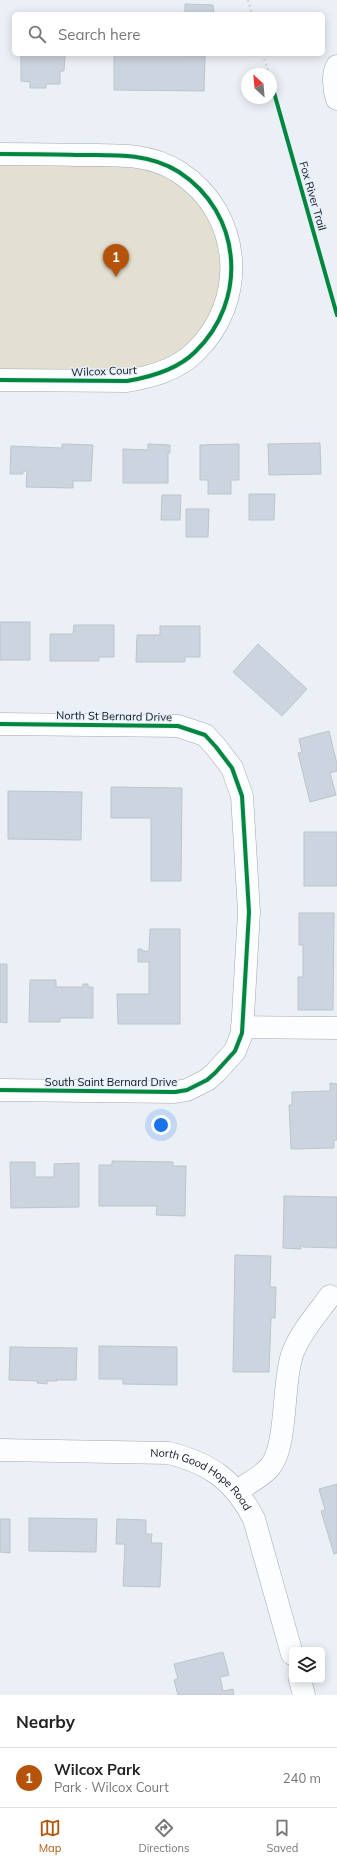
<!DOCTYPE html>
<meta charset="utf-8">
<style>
:root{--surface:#fff;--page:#f6f6f6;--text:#222;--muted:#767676;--line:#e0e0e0;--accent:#b45309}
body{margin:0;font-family:Mulish,sans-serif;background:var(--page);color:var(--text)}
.controls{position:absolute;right:12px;bottom:12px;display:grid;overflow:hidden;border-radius:6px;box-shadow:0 2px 10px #0003}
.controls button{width:36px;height:36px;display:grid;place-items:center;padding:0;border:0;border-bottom:1px solid var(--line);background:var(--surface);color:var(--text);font:20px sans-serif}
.compass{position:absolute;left:241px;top:68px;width:36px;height:36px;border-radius:50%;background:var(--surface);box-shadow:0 2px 10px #0003;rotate:334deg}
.you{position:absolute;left:161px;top:1125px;width:14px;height:14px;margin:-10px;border:3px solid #fff;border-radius:50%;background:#1a73e8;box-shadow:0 0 0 6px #1a73e833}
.badge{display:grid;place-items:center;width:26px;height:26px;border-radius:50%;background:var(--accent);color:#fff;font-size:13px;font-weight:700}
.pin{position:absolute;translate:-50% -33px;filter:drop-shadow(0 1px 2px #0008)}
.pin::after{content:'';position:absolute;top:21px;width:14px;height:12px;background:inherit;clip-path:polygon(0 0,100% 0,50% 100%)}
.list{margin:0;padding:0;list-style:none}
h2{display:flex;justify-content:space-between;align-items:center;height:52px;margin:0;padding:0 16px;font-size:17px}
h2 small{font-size:13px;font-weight:400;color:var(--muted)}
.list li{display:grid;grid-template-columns:26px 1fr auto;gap:12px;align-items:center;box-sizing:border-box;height:60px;padding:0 16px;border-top:1px solid var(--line)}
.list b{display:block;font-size:15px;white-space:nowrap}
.list p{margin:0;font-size:13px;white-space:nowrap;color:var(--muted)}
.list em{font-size:13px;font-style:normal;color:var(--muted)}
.icon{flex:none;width:22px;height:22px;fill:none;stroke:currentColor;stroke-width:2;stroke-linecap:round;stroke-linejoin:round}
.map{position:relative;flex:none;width:337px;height:1695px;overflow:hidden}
.search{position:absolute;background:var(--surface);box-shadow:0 2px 10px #0003;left:12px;right:12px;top:12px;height:44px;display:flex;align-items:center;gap:10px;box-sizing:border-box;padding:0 14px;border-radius:6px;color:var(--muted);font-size:15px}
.sheet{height:112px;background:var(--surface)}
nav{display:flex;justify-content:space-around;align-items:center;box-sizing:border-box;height:56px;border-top:1px solid var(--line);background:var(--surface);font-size:11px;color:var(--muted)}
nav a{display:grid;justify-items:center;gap:2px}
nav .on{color:var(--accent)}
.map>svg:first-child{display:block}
.green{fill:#e4e0d1}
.building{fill:#ccd4df;stroke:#bec4cb}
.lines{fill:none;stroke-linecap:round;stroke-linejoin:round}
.minor-casing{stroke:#a2a8b0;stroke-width:23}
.path{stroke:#d4d6d8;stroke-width:2.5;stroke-dasharray:2 3;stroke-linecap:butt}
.minor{stroke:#fcfdfe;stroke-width:22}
.cycleway-casing{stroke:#e7effa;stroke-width:6}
.cycleway{stroke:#00873e;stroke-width:4}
.labels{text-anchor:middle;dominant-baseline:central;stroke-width:3;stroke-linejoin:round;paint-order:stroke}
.street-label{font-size:11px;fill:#0f161f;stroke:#e7effa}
</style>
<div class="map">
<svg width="337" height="1695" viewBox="0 0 337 1695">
<rect width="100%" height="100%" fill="#ebf0f6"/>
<!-- green -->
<path class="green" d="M0,154l156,7 67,63 3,82 -57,64 -169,10z"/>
<!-- building -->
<g class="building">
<path d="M185,4l28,1 1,9h-29z"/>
<path d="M21,54h44l-1,17h-4v13h-14v4h-16v-6l-9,-1z"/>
<path d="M114,54l91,2 -1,35 -90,-1z"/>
<path d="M320,443l1,31 -52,1 -1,-31z"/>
<path d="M62,444l31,1 -2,36h-18v7l-47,-1 1,-16h-4v3h-13l1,-28 51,2z"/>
<path d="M148,444l22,1v8h-2v30h-45v-34l25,1z"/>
<path d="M239,444v36h-8v14h-23v-14h-8v-35z"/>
<path d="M249,494h26l-1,26h-25z"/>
<path d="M162,495h19l-1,25h-19z"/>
<path d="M186,509h23l-1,28h-22z"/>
<rect x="0" y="622" width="30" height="38"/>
<path d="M74,625h40v32h-15v4h-49v-27h23z"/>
<path d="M160,626h40v31h-15v5h-49l1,-27h23z"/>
<path d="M258,644l49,45 -25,27 -49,-44z"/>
<path d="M329,731l8,33v7l-7,2 6,22 -26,7 -12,-49 4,-1 -3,-13z"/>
<path d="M111,787l71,1 -1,93h-30v-63h-40z"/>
<path d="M8,791l74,1 -1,48 -73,-1z"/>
<rect x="304" y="832" width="33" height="54"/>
<path d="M299,913h35l-1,97h-35v-33h5v-32h-4z"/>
<path d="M150,929h30v95h-62l-1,-30h32v-32h-11v-13h4v2h7z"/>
<path d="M0,964h7v59l-7,-1z"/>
<path d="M30,980h26v7h27v-3h5v3h5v31h-33v4h-31z"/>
<path d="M330,1083l7,1v56h-3v8l-43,1 -2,-44h3v-13l38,-1z"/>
<path d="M112,1161l61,1v4h13l-1,50 -29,-1 1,-9h-58v-41h13z"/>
<path d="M10,1162h25v15h19v-13l25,-1v44l-68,1z"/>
<path d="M284,1196l53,1v51l-34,-1v-2h-2v4l-18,-1z"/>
<path d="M235,1255l36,1 -1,31h6l-1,31h-4l-2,54h-36z"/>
<path d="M99,1346l78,1v38l-54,-1v-5h-24z"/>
<path d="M10,1347l67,1 -1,32h-20l1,1h-10v3l-10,-1 1,-2 -29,-1z"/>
<path d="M337,1484v69l-3,1 -13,-43 4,-1 -6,-21z"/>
<path d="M29,1518l68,1 -1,33 -67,-1z"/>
<path d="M0,1519h10v34l-10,-1z"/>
<path d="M117,1519l29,1v14h6l-1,9h11l-2,44 -37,-1 2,-42h-9z"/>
<path d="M223,1652l6,23 -9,2 3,14 10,-2 1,6h-56l-4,-15 4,-1 -4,-15z"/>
</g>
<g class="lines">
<!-- minor casing -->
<g class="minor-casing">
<g id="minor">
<path d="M337,66c-5,8 -3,24 0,33"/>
<path d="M0,154c25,0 50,0 76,1 34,0 72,-3 103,17 63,41 70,128 16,180 -18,18 -44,25 -68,29l-127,-1"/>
<path d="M0,724l178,2 27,9 11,12 16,21 10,28 7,116 -7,121 -7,18 -20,22 -8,7 -20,10 -12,2 -175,-2"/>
<path d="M242,1027l95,1"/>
<path id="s1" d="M0,1450l169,3c42,11 65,27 85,66l38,135"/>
<path d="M237,1491c10,-7 24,-14 32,-23 19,-20 13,-84 23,-113 7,-21 25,-41 38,-59"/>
<path d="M300,1680l4,15"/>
</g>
</g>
<!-- path -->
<g class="path">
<path d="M248,0l4,14"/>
<path d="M263,54l6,20"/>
<path d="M271,82l66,233"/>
</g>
<!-- minor -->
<use href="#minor" class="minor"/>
<!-- cycleway casing -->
<g class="cycleway-casing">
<g id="cycleway">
<path d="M271,82l66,233"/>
<path d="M0,154c25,0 50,0 76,1 34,0 72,-3 103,17 63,41 70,128 16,180 -18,18 -44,25 -68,29l-127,-1"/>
<path d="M0,724l178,2 27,9 11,12 16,21 10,28 7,116 -7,121 -7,18 -20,22 -8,7 -20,10 -12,2 -175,-2"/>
</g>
</g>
<!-- cycleway -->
<use href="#cycleway" class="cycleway"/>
</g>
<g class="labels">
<!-- street labels -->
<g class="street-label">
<text transform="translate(313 196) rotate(74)">Fox River Trail</text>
<text transform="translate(104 371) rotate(-2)">Wilcox Court</text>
<text transform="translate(114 716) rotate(1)">North St Bernard Drive</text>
<text x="111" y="1082">South Saint Bernard Drive</text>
<text stroke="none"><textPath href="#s1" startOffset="210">North Good Hope Road</textPath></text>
</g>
</g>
</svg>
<div class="controls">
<button><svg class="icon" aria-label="layers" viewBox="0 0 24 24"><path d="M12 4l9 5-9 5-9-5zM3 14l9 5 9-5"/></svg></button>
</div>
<svg class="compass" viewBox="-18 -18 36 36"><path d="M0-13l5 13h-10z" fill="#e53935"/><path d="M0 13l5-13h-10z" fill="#767676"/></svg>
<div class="you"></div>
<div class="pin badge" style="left:116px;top:277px">1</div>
<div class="search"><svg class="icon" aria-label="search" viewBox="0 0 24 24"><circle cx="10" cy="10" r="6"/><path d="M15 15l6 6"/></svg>Search here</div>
</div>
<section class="sheet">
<h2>Nearby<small></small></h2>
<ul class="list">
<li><span class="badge">1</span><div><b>Wilcox Park</b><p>Park · Wilcox Court</p></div><em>240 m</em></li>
</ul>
</section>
<nav>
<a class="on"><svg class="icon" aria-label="map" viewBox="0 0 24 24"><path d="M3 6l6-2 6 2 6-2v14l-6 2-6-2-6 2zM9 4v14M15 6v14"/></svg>Map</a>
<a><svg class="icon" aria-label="directions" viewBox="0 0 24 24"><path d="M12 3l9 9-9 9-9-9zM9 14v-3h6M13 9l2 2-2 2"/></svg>Directions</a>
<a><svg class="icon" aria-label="saved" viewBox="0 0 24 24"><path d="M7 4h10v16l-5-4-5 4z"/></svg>Saved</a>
</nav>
